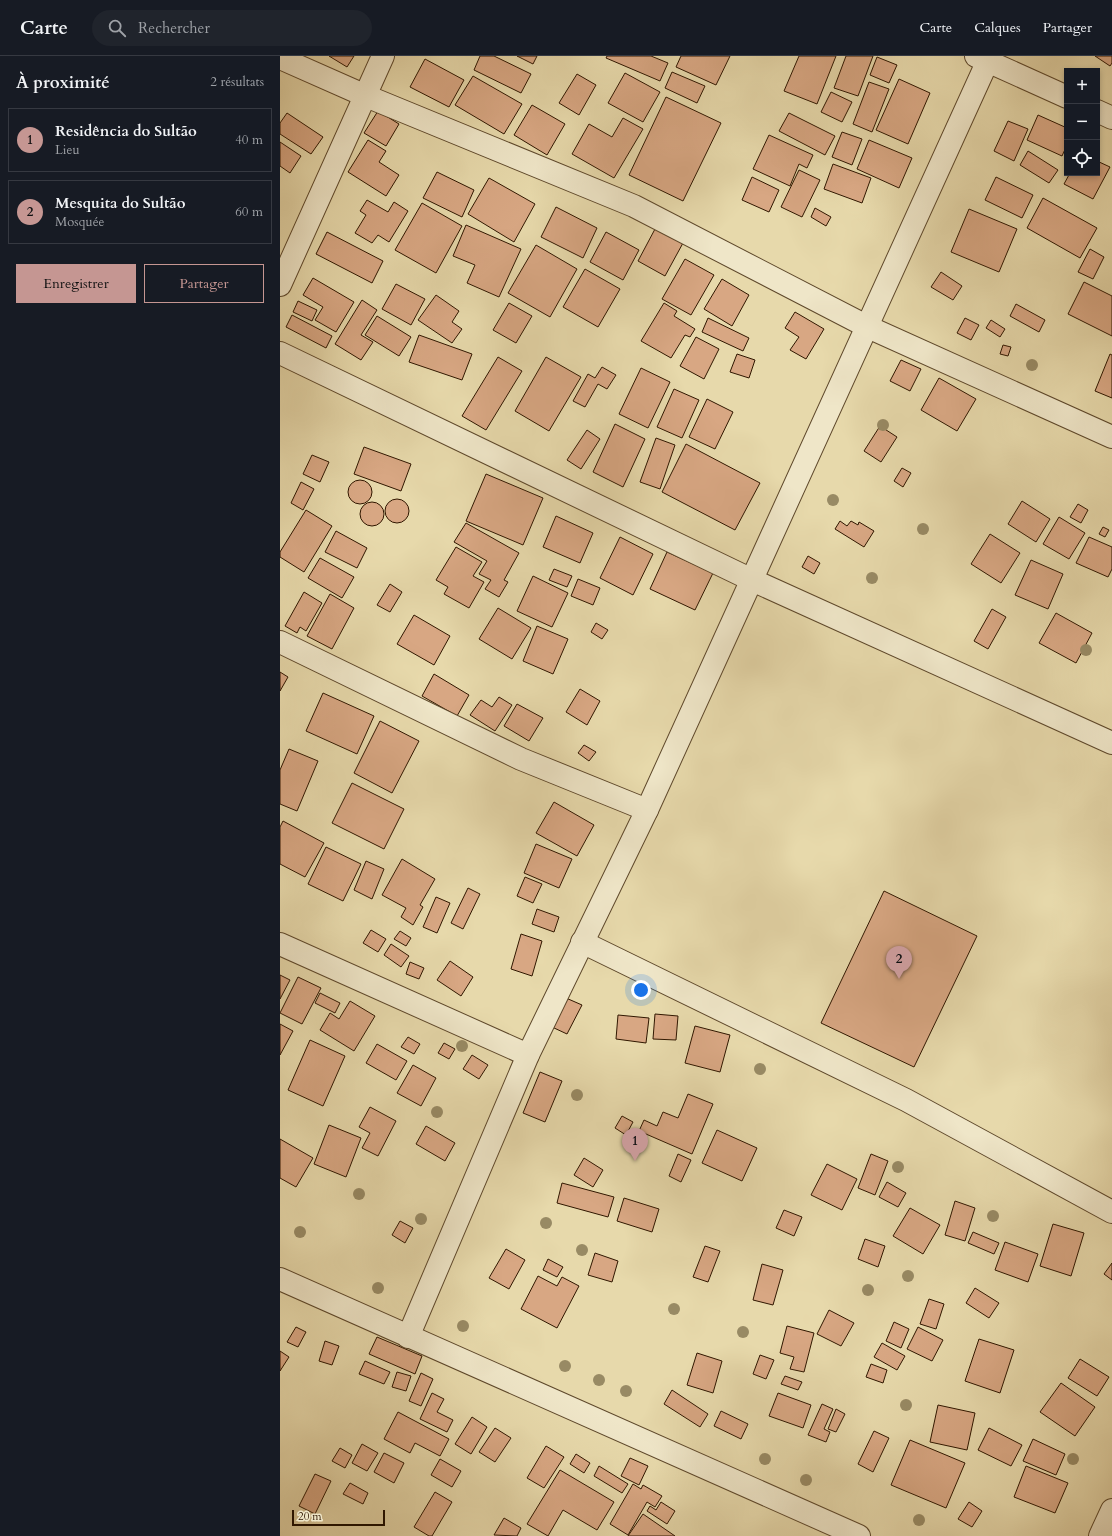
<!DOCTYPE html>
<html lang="fr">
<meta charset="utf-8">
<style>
:root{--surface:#171b24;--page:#20242c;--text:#f1f3f6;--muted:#9ea1a6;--line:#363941;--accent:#c59692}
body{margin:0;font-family:Cardo,serif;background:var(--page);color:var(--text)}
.controls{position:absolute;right:12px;top:12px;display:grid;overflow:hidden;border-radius:0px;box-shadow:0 2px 6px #0003}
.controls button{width:36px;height:36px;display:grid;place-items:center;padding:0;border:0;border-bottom:1px solid var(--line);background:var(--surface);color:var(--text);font:20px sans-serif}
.scale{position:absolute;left:12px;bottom:10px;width:93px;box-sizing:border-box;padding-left:4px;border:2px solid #301700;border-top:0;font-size:11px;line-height:14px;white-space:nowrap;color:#301700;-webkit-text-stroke:3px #efe6c8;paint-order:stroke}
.you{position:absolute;left:361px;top:934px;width:14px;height:14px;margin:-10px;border:3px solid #fff;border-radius:50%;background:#1a73e8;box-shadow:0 0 0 6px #1a73e833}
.badge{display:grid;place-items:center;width:26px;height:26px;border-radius:50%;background:var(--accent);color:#111;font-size:13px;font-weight:700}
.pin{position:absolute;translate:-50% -33px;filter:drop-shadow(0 1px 2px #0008)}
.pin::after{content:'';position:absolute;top:21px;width:14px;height:12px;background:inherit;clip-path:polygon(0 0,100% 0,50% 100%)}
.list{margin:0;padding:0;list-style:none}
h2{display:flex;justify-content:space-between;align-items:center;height:52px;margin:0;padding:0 16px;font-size:17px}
h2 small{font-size:13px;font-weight:400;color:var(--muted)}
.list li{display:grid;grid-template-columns:26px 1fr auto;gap:12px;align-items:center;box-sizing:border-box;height:64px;margin:0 8px 8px;padding:0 8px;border:1px solid var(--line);border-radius:0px}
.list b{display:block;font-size:15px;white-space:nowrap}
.list p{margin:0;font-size:13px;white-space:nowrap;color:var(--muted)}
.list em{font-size:13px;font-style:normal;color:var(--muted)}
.actions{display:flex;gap:8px;padding:12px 16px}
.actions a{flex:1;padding:9px 0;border:1px solid var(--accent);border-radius:0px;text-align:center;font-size:14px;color:var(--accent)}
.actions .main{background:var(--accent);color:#111}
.icon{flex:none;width:22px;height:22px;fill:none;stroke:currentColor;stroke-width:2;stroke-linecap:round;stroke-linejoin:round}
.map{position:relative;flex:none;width:832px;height:1480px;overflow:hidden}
header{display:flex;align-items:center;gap:24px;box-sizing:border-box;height:56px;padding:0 20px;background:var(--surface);border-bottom:1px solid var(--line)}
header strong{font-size:19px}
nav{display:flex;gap:22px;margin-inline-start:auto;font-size:14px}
.search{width:280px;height:36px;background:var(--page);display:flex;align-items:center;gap:10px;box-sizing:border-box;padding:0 14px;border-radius:22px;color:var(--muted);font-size:15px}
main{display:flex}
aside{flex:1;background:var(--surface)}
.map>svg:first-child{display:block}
.building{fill:#d8a783;stroke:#301700}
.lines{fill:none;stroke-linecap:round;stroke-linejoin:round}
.minor-casing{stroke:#5e482b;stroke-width:24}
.minor{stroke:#efe6c8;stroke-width:22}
.tree{fill:#988a64}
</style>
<header>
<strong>Carte</strong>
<div class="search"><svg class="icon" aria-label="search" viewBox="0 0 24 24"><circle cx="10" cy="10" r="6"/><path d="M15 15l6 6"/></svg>Rechercher</div>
<nav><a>Carte</a><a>Calques</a><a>Partager</a></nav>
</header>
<main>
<aside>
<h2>À proximité<small>2 résultats</small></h2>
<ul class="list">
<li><span class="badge">1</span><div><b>Residência do Sultão</b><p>Lieu</p></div><em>40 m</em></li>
<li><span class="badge">2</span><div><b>Mesquita do Sultão</b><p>Mosquée</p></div><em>60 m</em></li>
</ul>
<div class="actions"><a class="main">Enregistrer</a><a>Partager</a></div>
</aside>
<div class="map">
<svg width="832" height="1480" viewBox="0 0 832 1480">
<rect width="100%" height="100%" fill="#e7d9ab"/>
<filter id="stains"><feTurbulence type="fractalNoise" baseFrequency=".005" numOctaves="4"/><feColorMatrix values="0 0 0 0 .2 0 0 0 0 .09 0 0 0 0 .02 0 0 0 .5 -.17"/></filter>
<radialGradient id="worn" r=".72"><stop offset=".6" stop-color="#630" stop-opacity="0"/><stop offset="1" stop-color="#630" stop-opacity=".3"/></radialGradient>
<!-- building -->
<g class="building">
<path d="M49,0h25l-7,11z"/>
<path d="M200,0h14l37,18 -10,19 -47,-23z"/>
<path d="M237,0h20l-4,8z"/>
<path d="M327,0h44l17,7 -8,18 -54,-23z"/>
<path d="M401,0h49l-14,29 -40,-18z"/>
<path d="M519,0h37l-19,48 -33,-13z"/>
<path d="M566,0h27l-15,40 -24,-8z"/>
<path d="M815,0h17v7l-2,3z"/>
<path d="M597,1l20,8 -8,18 -19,-8z"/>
<path d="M145,3l39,21 -15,27 -39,-20z"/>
<path d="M392,16l33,14 -8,17 -32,-15z"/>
<path d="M345,17l35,19 -17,30 -35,-19z"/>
<path d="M297,18l19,11 -17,30 -20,-12z"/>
<path d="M193,20l49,28 -18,30 -49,-29z"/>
<path d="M619,23l31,14 -22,51 -32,-14z"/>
<path d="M589,26l20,7 -17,43 -19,-8z"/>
<path d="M551,36l21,10 -10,20 -21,-10z"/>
<path d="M386,41l55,26 -38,78 -54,-26z"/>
<path d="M252,49l33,19 -18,31 -33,-20z"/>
<path d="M98,55l21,13 -13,22 -22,-13z"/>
<path d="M7,57l36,24 -12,17 -31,-20v-11z"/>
<path d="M509,57l46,23 -10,19 -46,-24z"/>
<path d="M758,59l29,13v17l-5,11 -35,-16z"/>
<path d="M343,62l20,11 -29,49 -42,-24 17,-30 23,13z"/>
<path d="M728,65l20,8 -14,32 -20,-10z"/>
<path d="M562,76l20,7 -10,26 -20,-8z"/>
<path d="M489,79l44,20 -6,13 -8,-4 -9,22 -37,-17z"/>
<path d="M88,84l18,11 -7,11 20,13 -13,21 -38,-24z"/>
<path d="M589,84l43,18 -13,30 -42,-19z"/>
<path d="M0,86l21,14 -11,17 -10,-7z"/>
<path d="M748,95l30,19 -9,13 -29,-18z"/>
<path d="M817,105l13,6 -17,32 -29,-15 6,-11h27z"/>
<path d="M553,108l38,14 -9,25 -38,-14z"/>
<path d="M519,114l21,10 -18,37 -21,-10z"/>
<path d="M157,116l37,18 -12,27 -39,-19z"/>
<path d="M472,121l27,13 -10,22 -27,-12z"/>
<path d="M716,121l37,18 -11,23 -37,-18z"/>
<path d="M209,122l46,26 -21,38 -46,-28z"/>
<path d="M763,142l54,30 -17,30 -53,-30z"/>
<path d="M87,144l21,12 6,-10 14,9 -19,31 -11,-7 -6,8 -17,-10 11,-18 -6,-4z"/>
<path d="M142,147l40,23 -26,47 -41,-23z"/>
<path d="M276,151l41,21 -14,30 -42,-21z"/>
<path d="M535,152l16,9 -5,9 -15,-9z"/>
<path d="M689,153l48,20 -18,43 -48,-20z"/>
<path d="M186,169l55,24 -22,48 -32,-14 8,-18 -22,-9z"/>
<path d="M375,173l28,14 -18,33 -27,-15z"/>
<path d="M47,176l56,29 -11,22 -56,-29z"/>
<path d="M326,176l33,18 -16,30 -33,-18z"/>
<path d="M256,189l41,24 -27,48 -42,-24z"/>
<path d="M810,193l14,8 -11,22 -15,-7z"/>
<path d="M405,203l29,16 -23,40 -29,-16z"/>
<path d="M305,213l35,20 -22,38 -35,-20z"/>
<path d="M661,216l21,14 -9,14 -22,-13z"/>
<path d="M33,222l41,24 -18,30 -21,-12 8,-13 -20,-12z"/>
<path d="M442,223l27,16 -17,31 -28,-17z"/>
<path d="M804,226l28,14v40l-44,-22z"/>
<path d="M116,228l29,15 -14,26 -29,-16z"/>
<path d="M156,239l23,16 -7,11 10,7 -10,14 -34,-23z"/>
<path d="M82,244l15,10 -16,25 12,7 -12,18 -26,-16z"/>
<path d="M18,245l19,9 -5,11 -19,-9z"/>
<path d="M229,247l23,13 -16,27 -23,-13z"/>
<path d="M384,247l13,8 -3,5 21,13 -5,8 -5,-2 -14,23 -30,-17z"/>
<path d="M736,248l29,16 -6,12 -29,-16z"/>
<path d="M515,256l29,17 -18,30 -16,-9 9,-13 -14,-9z"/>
<path d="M12,259l40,21 -6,12 -40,-21z"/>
<path d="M97,260l34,21 -12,19 -34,-21z"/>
<path d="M428,262l41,20 -6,13 -41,-19z"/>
<path d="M685,262l14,7 -8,15 -14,-7z"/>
<path d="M711,264l14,9 -5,8 -14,-9z"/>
<path d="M139,279l53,19 -10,26 -53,-18z"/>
<path d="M416,281l23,12 -15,30 -24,-13z"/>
<path d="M723,289l8,2 -3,9 -8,-2z"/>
<path d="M457,298l18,6 -6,18 -19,-6z"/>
<path d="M830,298l2,1v43l-17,-7z"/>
<path d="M218,301l24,14 -36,59 -24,-14z"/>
<path d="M266,301l35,20 -32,54 -34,-20z"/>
<path d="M621,304l20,9 -11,22 -20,-10z"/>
<path d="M322,311l14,8 -9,14 -9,-5 -13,23 -12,-6 15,-27 7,4z"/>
<path d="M361,312l29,14 -22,46 -29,-14z"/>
<path d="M659,322l37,21 -19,32 -36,-21z"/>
<path d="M394,333l25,11 -17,38 -25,-11z"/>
<path d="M427,343l26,13 -18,37 -26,-12z"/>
<path d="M335,368l30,15 -22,48 -30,-15z"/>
<path d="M600,370l17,11 -16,25 -17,-11z"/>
<path d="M307,374l13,9 -19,30 -14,-9z"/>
<path d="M376,382l19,7 -15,44 -20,-7z"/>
<path d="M406,388l74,39 -25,47 -73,-38z"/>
<path d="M84,391l47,17 -10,27 -47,-17z"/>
<path d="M32,399l17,7 -9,20 -17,-8z"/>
<path d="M622,412l9,5 -8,14 -9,-6z"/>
<path d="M206,418l57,24 -20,47 -57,-24z"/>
<circle cx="80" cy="436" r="12"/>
<path d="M21,426l13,7 -11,21 -12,-7z"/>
<circle cx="117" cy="455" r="12"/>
<path d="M742,445l28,18 -14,23 -28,-18z"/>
<circle cx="92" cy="458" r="12"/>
<path d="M798,448l10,6 -7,13 -11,-6z"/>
<path d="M26,454l26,16 -28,46 -24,-15v-5z"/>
<path d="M276,460l37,17 -13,30 -37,-16z"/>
<path d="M779,461l26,16 -16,26 -26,-15z"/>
<path d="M560,465l7,5 4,-5 7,4 1,-3 15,9 -10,16 -29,-18z"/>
<path d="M186,467l53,30 -15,27 4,2 -9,15 -14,-8 6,-9 -12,-6 8,-13 -33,-19z"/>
<path d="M823,471l6,3 -4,7 -6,-3z"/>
<path d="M56,475l31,17 -10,20 -32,-16z"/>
<path d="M710,478l30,19 -19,30 -30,-19z"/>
<path d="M340,481l33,17 -20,41 -33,-17z"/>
<path d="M809,481l23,10v22l-4,8 -32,-14z"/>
<path d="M176,491l26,15 -9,14 11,6 -15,26 -25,-14 4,-7 -12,-7z"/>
<path d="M387,496l46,21 -18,37 -45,-21z"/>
<path d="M528,500l12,7 -6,11 -12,-7z"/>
<path d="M40,502l34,19 -12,21 -34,-20z"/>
<path d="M751,504l32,14 -15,35 -33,-14z"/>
<path d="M274,513l18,7 -5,11 -18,-7z"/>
<path d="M253,520l35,17 -16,34 -35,-16z"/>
<path d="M298,523l22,9 -7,17 -22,-9z"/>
<path d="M110,528l12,8 -12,20 -13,-7z"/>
<path d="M24,536l18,11 -16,28 -6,-4 -3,6 -12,-7z"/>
<path d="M50,538l24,14 -22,41 -25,-13z"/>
<path d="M218,552l33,20 -19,31 -33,-20z"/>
<path d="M712,553l14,8 -18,32 -14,-8z"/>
<path d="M776,557l36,20 -16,30 -37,-20z"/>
<path d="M134,559l36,21 -16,29 -37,-21z"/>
<path d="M316,567l12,7 -6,9 -11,-7z"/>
<path d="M257,570l31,13 -15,35 -30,-13z"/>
<path d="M0,616l8,5 -8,14z"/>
<path d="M154,618l35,21 -12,21 -35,-20z"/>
<path d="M300,633l20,12 -13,24 -21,-13z"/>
<path d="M43,637l51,23 -17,38 -51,-23z"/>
<path d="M219,641l13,8 -17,26 -25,-16 11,-15 11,7z"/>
<path d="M237,648l26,14 -14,23 -25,-15z"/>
<path d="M100,665l39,20 -27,52 -38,-20z"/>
<path d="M304,689l12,7 -7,9 -11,-8z"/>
<path d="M9,693l29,12 -21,50 -17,-7v-34z"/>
<path d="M72,727l52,26 -20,40 -52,-26z"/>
<path d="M274,746l40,23 -17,31 -41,-23z"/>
<path d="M3,765l41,22 -19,34 -25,-13v-37z"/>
<path d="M256,788l36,15 -13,29 -35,-15z"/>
<path d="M46,791l35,17 -18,37 -35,-17z"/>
<path d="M122,803l33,20 -15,26 3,2 -10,18 -12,-8 5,-9 -24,-13z"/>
<path d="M86,805l18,8 -12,30 -18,-9z"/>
<path d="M245,821l17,7 -9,19 -16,-7z"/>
<path d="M188,832l12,6 -17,35 -12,-6z"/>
<path d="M604,835l93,45 -63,131 -93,-44z"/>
<path d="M156,841l14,6 -13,30 -14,-6z"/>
<path d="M257,853l22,8 -5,15 -22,-8z"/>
<path d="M91,874l15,9 -8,13 -15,-9z"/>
<path d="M120,875l11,7 -5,8 -12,-7z"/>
<path d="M241,878l21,7 -10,35 -21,-7z"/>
<path d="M111,888l18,12 -8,11 -17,-12z"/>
<path d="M170,905l23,16 -12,19 -24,-16z"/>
<path d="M130,906l14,6 -5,11 -13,-5z"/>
<path d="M0,919l10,5 -10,19z"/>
<path d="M18,921l23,11 -19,36 -22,-11z"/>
<path d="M40,937l20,10 -5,10 -20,-10z"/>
<path d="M286,942l16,7 -15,29 -15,-7z"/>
<path d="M70,945l25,15 -21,35 -34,-21 10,-17 9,6z"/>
<path d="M375,958l23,2 -2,24 -23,-1z"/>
<path d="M338,959l31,3 -3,25 -30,-4z"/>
<path d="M0,968l13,7 -13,24z"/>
<path d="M415,970l35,9 -10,37 -35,-9z"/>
<path d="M128,981l12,7 -6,10 -13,-7z"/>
<path d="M30,984l35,16 -22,50 -35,-16z"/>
<path d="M164,987l11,6 -6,10 -11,-6z"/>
<path d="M97,988l30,17 -11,19 -30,-17z"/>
<path d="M192,999l16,10 -9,14 -16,-10z"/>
<path d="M133,1009l23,13 -15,28 -24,-13z"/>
<path d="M260,1016l22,9 -17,41 -22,-9z"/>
<path d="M408,1038l25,10 -21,50 -53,-23 5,-11 13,6 6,-14 15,6z"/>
<path d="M90,1051l26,14 -18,35 -16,-8 8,-15 -11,-6z"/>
<path d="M342,1060l11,6 -7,13 -11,-7z"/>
<path d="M49,1069l32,13 -15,39 -32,-13z"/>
<path d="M146,1070l29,17 -10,18 -29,-17z"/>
<path d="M437,1074l40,18 -15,33 -40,-18z"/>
<path d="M0,1083l33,19 -17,29 -16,-9z"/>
<path d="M398,1098l13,6 -10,22 -12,-6z"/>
<path d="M591,1098l17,7 -13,34 -17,-7z"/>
<path d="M304,1102l19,12 -10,17 -19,-12z"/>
<path d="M547,1108l30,15 -15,31 -31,-15z"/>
<path d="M607,1126l19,11 -8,14 -19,-10z"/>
<path d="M282,1127l52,14 -6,20 -51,-14z"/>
<path d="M344,1142l35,11 -7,23 -35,-11z"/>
<path d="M675,1145l20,7 -10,33 -20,-6z"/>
<path d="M630,1152l30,17 -17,29 -30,-18z"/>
<path d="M504,1154l18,7 -8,19 -18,-8z"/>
<path d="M120,1165l13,7 -8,15 -13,-8z"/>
<path d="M773,1168l31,9 -13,43 -31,-10z"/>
<path d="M693,1176l26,11 -5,11 -26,-11z"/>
<path d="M585,1183l20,7 -7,21 -20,-8z"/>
<path d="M725,1186l33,12 -10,28 -33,-12z"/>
<path d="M425,1190l15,5 -12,31 -15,-5z"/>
<path d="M226,1193l19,11 -16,29 -20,-11z"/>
<path d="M315,1197l23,8 -6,21 -24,-7z"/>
<path d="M268,1203l15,8 -6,10 -14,-7z"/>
<path d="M832,1207v17l-8,-6z"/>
<path d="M482,1208l21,6 -10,35 -20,-5z"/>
<path d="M258,1220l19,10 5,-9 17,9 -22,42 -36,-19z"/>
<path d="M695,1232l24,15 -10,15 -23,-15z"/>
<path d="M649,1243l15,5 -8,25 -16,-5z"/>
<path d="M549,1254l25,13 -13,23 -24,-12z"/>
<path d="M614,1266l15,7 -8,19 -15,-7z"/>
<path d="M507,1270l27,7 -10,39 -14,-3 4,-12 -14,-4z"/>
<path d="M16,1271l10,5 -8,15 -11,-5z"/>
<path d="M638,1271l25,13 -11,21 -25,-12z"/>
<path d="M97,1281l45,19 -7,18 -46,-20z"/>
<path d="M699,1283l35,11 -14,43 -35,-12z"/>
<path d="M45,1285l14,5 -7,19 -13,-4z"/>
<path d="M602,1287l23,13 -8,14 -23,-13z"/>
<path d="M0,1295l9,6 -9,14z"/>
<path d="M417,1297l25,8 -9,32 -26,-8z"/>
<path d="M480,1299l14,5 -8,19 -13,-5z"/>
<path d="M800,1303l29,18 -12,19 -29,-18z"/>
<path d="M85,1305l25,11 -6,12 -25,-10z"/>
<path d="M591,1308l16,6 -4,13 -17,-6z"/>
<path d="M117,1316l14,4 -5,15 -14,-4z"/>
<path d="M141,1317l12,6 -12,27 -12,-5z"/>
<path d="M505,1320l17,6 -4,8 -17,-6z"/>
<path d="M781,1327l34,24 -20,29 -35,-24z"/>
<path d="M392,1334l36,24 -8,13 -36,-23z"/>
<path d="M152,1337l12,6 -7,13 16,8 -6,12 -27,-13z"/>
<path d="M498,1337l33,12 -8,23 -34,-12z"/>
<path d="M542,1348l11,5 -9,20 6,3 -4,10 -18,-7z"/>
<path d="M658,1349l37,8 -8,37 -37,-8z"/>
<path d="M556,1353l9,5 -9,18 -8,-3z"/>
<path d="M441,1355l27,13 -7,15 -27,-13z"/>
<path d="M118,1356l51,27 -9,17 -25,-13 -5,10 -26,-14z"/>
<path d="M192,1361l15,10 -16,27 -16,-10z"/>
<path d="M215,1372l16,10 -16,24 -16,-10z"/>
<path d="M709,1372l33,17 -11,21 -33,-16z"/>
<path d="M594,1375l15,7 -16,34 -15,-8z"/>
<path d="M753,1383l32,15 -9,21 -33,-14z"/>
<path d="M630,1384l55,23 -19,45 -55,-23z"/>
<path d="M82,1388l16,9 -11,18 -15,-8z"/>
<path d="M266,1390l18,11 -20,31 -17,-10z"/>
<path d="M60,1392l12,7 -7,13 -13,-7z"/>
<path d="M104,1397l20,10 -10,20 -20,-11z"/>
<path d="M296,1398l14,9 -6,10 -14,-9z"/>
<path d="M350,1402l18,8 -9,19 -18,-9z"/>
<path d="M160,1403l21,12 -9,16 -21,-12z"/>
<path d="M319,1410l29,18 -6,9 -28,-17z"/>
<path d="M746,1410l42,17 -13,30 -41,-16z"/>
<path d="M280,1414l54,32 -17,28 -34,-20 -15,26 -21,-12z"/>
<path d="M35,1418l16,7 -16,33 -16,-8z"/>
<path d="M70,1427l18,10 -5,11 -20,-10z"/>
<path d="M353,1428l8,5 2,-4 19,11 -7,11 -8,-5 -19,33 -18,-11z"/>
<path d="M155,1436l17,10 -20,34h-3l-15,-9z"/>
<path d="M381,1446l14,9 -8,13 -20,-13 3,-5 6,4z"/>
<path d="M689,1446l13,9 -10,16 -14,-8z"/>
<path d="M363,1458l32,22h-47z"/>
<path d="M224,1462l17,10 -4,8 -23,-1z"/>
</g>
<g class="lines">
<!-- minor casing -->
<g class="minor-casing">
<g id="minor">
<path d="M696,0l91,41"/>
<path d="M0,2l86,38 268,110 234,121 244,110"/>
<path d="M817,55l15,7"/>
<path d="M0,229l103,-229"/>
<path d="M0,297l472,227 360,163"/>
<path d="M0,586l241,117 126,51"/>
<path d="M302,886l324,158 206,112"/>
<path d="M0,888l248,111"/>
<path d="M0,1223l579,257"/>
<path d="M128,1281l120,-282 119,-245 343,-754"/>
<path d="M820,1480l12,-26"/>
</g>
</g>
<!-- minor -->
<use href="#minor" class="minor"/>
</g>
<!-- trees -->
<g class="tree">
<circle cx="752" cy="309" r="6"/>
<circle cx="603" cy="369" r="6"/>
<circle cx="553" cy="444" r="6"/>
<circle cx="643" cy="473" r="6"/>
<circle cx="592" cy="522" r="6"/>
<circle cx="806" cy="594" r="6"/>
<circle cx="182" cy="990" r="6"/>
<circle cx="480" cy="1013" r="6"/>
<circle cx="297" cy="1039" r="6"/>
<circle cx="157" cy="1056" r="6"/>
<circle cx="618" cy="1111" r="6"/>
<circle cx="79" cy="1138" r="6"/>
<circle cx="713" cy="1160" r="6"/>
<circle cx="141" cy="1163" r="6"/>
<circle cx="266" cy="1167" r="6"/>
<circle cx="20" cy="1176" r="6"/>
<circle cx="302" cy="1194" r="6"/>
<circle cx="628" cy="1220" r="6"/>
<circle cx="98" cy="1232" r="6"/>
<circle cx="588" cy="1234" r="6"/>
<circle cx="394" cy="1253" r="6"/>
<circle cx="183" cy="1270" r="6"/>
<circle cx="463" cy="1276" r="6"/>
<circle cx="285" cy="1310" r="6"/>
<circle cx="319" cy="1324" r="6"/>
<circle cx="346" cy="1335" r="6"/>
<circle cx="626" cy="1349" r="6"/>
<circle cx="485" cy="1403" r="6"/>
<circle cx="793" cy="1403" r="6"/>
<circle cx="526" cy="1424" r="6"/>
<circle cx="639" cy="1464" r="6"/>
</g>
<rect width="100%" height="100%" filter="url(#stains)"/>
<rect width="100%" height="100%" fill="url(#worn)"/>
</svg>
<div class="controls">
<button>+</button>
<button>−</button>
<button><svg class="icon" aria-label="locate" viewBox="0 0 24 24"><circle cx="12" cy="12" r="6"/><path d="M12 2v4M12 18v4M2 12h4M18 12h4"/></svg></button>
</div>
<div class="scale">20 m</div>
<div class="you"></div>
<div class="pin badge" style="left:355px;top:1105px">1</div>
<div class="pin badge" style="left:619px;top:923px">2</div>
</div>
</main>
